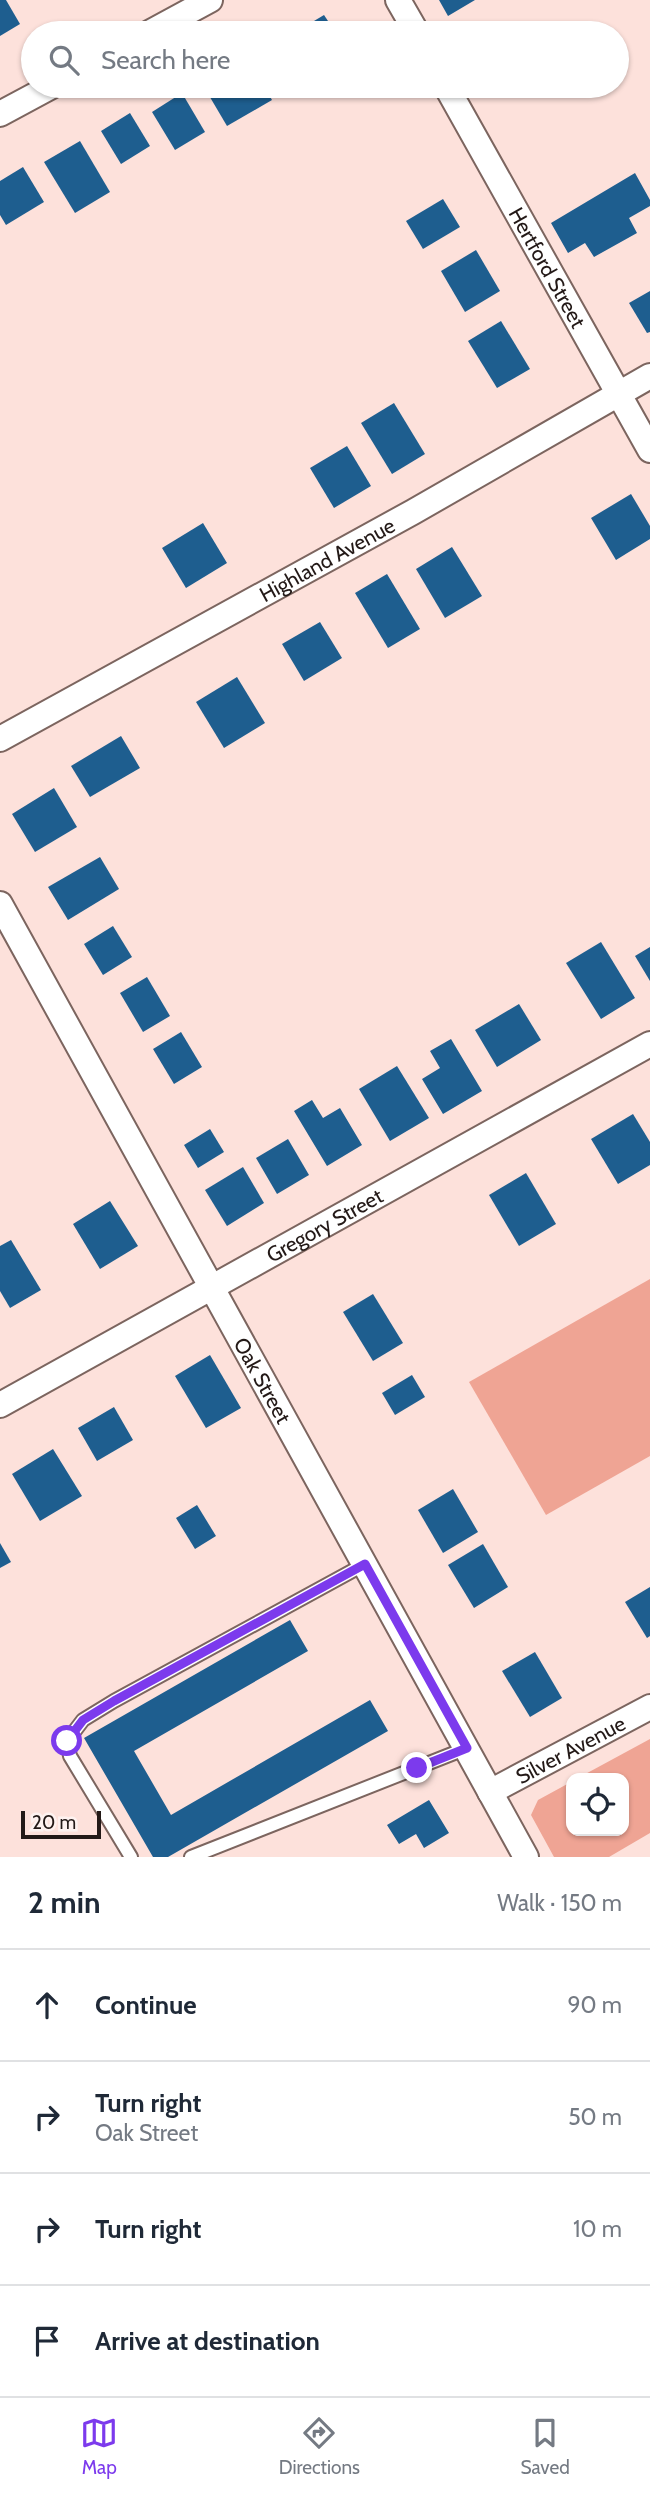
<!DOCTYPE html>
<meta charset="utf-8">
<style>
:root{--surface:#fff;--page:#f6f6f7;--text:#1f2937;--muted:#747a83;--line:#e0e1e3;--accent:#7c3aed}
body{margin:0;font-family:Cabin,sans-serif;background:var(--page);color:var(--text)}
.controls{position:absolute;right:21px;bottom:21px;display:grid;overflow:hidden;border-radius:14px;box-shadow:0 2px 5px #0004}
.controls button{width:63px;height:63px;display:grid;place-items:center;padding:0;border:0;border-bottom:2px solid var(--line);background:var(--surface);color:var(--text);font:35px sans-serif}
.scale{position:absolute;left:21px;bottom:18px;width:80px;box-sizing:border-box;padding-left:7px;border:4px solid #231917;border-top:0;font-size:19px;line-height:24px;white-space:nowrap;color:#231917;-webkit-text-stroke:5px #fef2f0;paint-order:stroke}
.stop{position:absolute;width:21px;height:21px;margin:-16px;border:5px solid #7c3aed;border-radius:50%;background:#fff}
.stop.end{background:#7c3aed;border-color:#fff;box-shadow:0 2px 7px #0008}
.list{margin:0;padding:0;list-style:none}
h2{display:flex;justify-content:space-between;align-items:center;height:91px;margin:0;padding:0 28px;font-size:30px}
h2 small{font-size:23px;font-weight:400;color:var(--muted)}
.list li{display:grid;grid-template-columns:46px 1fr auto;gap:21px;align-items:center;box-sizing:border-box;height:112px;padding:0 28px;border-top:2px solid var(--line)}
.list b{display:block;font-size:26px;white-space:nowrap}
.list p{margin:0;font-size:23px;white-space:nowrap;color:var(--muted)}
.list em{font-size:23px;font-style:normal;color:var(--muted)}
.icon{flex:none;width:38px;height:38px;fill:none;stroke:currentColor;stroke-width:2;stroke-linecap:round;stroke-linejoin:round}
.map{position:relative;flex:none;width:650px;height:1857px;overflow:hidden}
.search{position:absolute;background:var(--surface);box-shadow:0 2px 5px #0004;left:21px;right:21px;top:21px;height:77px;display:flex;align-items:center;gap:18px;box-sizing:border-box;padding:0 24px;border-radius:38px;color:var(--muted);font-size:26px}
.sheet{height:539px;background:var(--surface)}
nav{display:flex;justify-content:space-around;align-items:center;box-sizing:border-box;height:98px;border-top:2px solid var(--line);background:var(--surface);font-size:19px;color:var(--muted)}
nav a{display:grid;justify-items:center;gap:4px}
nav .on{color:var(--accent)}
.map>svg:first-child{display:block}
.green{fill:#efa494}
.building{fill:#1e5e8f}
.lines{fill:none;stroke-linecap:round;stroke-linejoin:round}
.service-casing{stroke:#7c655f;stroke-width:16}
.minor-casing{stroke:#7c655f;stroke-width:28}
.service{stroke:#fff;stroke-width:12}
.minor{stroke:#fff;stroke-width:24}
.route{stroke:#7c3aed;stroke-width:9}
.labels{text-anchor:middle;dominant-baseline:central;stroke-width:7;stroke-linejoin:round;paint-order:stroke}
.street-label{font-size:21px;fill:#231917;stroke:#fef2f0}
</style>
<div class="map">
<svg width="650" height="1857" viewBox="0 0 650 1857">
<rect width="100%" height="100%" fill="#fde1db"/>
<!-- green -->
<g class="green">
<path d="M650,1279v177l-104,59 -77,-133z"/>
<path d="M650,1739v94l-41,24h-55l-23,-42 7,-15 33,-18v49h53v-53h-46z"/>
</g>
<!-- building -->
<g class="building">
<path d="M0,0h6l14,24 -20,12z"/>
<path d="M439,0h36l-27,16z"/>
<path d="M324,15l12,18h-42z"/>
<path d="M206,86h58l8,14 -45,26 -23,-39z"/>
<path d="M182,93l23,39 -30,18 -23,-38z"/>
<path d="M130,113l20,33 -29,18 -20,-33z"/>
<path d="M80,141l30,51 -35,21 -31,-51z"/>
<path d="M23,167l21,35 -38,23 -6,-10v-34z"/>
<path d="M635,173l15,27v6l-21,12 8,15 -43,24 -9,-14 -17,10 -17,-30z"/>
<path d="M443,199l17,28 -37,22 -17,-28z"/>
<path d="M476,250l24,41 -35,21 -24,-41z"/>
<path d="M650,291v41l-3,1 -18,-30z"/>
<path d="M501,321l29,48 -33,19 -29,-47z"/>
<path d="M394,403l31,51 -33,20 -31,-51z"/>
<path d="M347,446l24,40 -37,22 -24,-40z"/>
<path d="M631,494l19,32v13l-34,21 -25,-42z"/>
<path d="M203,523l24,40 -41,25 -24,-40z"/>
<path d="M452,547l30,49 -37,22 -29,-49z"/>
<path d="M387,574l33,55 -32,19 -33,-55z"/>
<path d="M320,622l22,36 -38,23 -22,-37z"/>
<path d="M237,677l28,46 -41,25 -28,-46z"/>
<path d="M121,736l19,32 -50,29 -19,-31z"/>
<path d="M54,788l23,39 -42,25 -23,-38z"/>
<path d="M100,857l19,32 -51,31 -20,-33z"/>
<path d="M113,926l19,31 -29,18 -19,-31z"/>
<path d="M601,942l34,56 -34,21 -35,-56z"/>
<path d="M650,947v34l-15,-25z"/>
<path d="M147,977l23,39 -27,16 -23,-39z"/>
<path d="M519,1004l22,36 -44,27 -22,-37z"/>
<path d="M181,1032l21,35 -28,17 -21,-35z"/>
<path d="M451,1039l31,52 -39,23 -21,-35 18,-11 -10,-17z"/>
<path d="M397,1066l32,52 -39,23 -31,-52z"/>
<path d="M312,1100l11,18 17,-10 22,37 -35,21 -33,-55z"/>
<path d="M633,1114l17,28v23l-32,19 -27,-45z"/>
<path d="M210,1129l14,23 -26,16 -14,-23z"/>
<path d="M288,1139l21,36 -32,19 -21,-36z"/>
<path d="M243,1167l21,36 -37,23 -22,-36z"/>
<path d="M526,1173l30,51 -37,22 -30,-51z"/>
<path d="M110,1201l28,45 -38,23 -27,-45z"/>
<path d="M11,1240l30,50 -31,18 -10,-17v-45z"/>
<path d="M373,1294l30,49 -30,18 -30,-49z"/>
<path d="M210,1355l31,53 -35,20 -31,-52z"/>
<path d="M412,1375l13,22 -30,18 -13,-22z"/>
<path d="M114,1407l19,33 -36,21 -19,-33z"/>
<path d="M53,1449l29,47 -42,25 -28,-47z"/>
<path d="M453,1489l25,43 -35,21 -25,-43z"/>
<path d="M197,1505l19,31 -21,13 -19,-31z"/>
<path d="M0,1543l11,19 -11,6z"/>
<path d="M483,1544l25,43 -34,21 -26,-43z"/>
<path d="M650,1587v49l-3,2 -22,-36z"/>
<path d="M290,1620l18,31 -174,100 37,64 199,-115 18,31 -220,126h-15l-69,-119z"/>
<path d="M535,1652l27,46 -32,19 -28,-46z"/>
<path d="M429,1800l20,33 -25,15 -8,-14 -17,10 -12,-19z"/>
</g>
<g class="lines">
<!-- service casing -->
<g class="service-casing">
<g id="service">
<path d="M131,1857l-61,-101 -3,-15 16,-21 31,-19 251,-137"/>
<path d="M191,1857l276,-109"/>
</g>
</g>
<!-- minor casing -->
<g class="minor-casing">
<g id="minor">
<path d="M398,0l19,33"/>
<path d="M149,33l61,-33"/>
<path id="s1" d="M446,86l204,364"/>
<path d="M0,114l52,-28"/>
<path id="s2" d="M0,739l413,-227 237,-136"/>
<path id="s3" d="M0,904l526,953"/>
<path id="s4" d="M0,1405l650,-361"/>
<path id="s5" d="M490,1792l160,-85"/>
</g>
</g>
<!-- service -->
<use href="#service" class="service"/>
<!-- minor -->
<use href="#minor" class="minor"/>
</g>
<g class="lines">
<!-- route -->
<path class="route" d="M67,1741l16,-21 31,-19 251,-137 102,184 -50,20"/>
</g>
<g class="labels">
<!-- street labels -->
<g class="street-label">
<text stroke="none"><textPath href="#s1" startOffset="208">Hertford Street</textPath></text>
<text stroke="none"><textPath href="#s2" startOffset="373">Highland Avenue</textPath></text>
<text stroke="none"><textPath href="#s4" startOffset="371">Gregory Street</textPath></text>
<text stroke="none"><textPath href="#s3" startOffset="544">Oak Street</textPath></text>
<text stroke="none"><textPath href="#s5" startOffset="91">Silver Avenue</textPath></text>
</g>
</g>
</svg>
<div class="controls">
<button><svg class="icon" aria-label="locate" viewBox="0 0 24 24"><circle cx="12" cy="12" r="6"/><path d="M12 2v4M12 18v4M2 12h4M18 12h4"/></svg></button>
</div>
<div class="scale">20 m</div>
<div class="stop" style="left:67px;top:1741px"></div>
<div class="stop end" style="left:417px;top:1768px"></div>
<div class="search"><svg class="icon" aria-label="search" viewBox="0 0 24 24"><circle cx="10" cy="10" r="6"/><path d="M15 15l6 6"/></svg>Search here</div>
</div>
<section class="sheet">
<h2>2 min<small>Walk · 150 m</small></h2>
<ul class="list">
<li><svg class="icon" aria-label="ahead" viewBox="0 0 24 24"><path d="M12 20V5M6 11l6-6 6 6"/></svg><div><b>Continue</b></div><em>90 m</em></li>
<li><svg class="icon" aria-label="right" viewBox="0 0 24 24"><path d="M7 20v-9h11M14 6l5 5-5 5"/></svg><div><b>Turn right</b><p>Oak Street</p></div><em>50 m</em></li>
<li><svg class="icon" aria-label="right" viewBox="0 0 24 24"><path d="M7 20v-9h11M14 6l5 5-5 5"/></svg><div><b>Turn right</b></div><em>10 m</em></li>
<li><svg class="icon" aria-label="arrive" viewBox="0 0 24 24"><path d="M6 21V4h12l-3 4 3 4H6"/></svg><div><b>Arrive at destination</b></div></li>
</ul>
</section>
<nav>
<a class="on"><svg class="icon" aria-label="map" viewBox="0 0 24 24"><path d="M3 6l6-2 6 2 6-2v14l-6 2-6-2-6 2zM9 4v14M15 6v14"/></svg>Map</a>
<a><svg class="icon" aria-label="directions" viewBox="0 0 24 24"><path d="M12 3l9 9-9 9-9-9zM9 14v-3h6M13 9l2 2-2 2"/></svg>Directions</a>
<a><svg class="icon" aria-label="saved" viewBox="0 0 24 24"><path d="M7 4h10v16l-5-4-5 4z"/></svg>Saved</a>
</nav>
